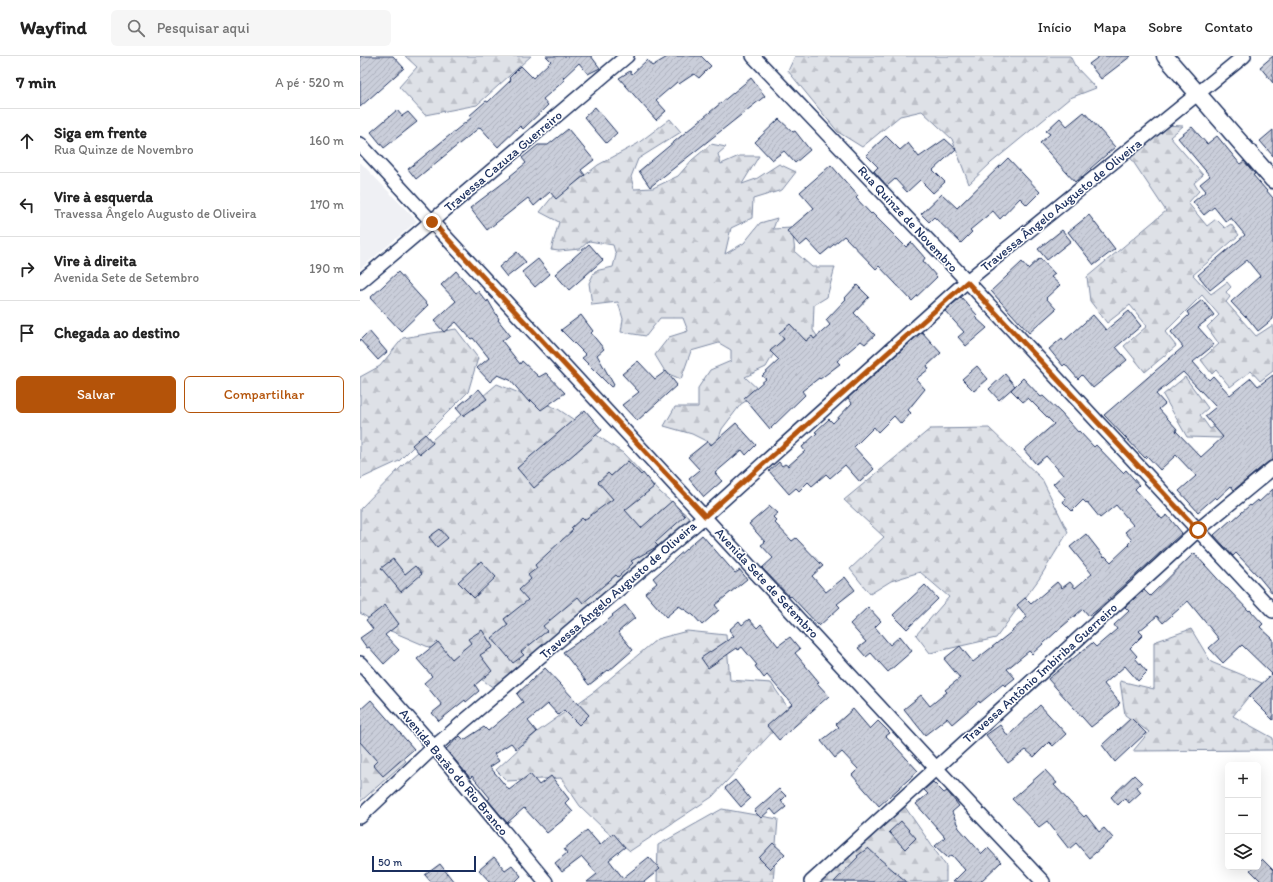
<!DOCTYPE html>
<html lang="pt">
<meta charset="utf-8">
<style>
:root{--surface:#fff;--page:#f6f6f6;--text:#222;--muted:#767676;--line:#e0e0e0;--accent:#b45309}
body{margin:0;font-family:Itim,sans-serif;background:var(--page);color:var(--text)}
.controls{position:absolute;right:12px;bottom:12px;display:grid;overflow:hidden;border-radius:6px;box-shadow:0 4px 16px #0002}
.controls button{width:36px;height:36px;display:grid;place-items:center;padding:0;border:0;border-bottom:1px solid var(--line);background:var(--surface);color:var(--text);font:20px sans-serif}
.scale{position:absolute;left:12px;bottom:10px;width:104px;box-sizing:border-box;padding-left:4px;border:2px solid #1b2f5e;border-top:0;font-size:11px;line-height:14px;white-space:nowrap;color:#1b2f5e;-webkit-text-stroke:3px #fff;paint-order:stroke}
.stop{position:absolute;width:12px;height:12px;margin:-9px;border:3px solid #b45309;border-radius:50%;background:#fff}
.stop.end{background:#b45309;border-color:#fff;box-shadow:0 1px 4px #0008}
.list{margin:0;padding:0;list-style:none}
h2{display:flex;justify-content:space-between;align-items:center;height:52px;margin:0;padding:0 16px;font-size:17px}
h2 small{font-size:13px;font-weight:400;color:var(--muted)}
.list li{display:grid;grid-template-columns:26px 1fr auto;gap:12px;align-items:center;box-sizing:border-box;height:64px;padding:0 16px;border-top:1px solid var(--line)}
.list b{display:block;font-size:15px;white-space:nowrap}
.list p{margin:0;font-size:13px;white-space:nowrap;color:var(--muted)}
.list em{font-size:13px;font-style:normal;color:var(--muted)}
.actions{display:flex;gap:8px;padding:12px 16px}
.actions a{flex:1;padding:9px 0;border:1px solid var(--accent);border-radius:6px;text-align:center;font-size:14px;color:var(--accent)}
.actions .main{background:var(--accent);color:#fff}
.icon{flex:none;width:22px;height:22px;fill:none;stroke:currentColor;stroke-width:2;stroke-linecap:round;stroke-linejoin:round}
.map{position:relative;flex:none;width:913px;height:826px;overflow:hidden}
header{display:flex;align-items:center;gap:24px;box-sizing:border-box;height:56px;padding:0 20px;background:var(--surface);border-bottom:1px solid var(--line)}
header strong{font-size:19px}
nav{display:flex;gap:22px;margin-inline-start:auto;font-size:14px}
.search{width:280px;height:36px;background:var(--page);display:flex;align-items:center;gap:10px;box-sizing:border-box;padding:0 14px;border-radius:6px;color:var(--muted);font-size:15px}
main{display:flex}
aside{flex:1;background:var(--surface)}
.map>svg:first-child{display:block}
.built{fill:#eff0f4}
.forest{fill:url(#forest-firs);stroke:#7c88a2}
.building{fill:url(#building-hatch);stroke:#1b2f5e;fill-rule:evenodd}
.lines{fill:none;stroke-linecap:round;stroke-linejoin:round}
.minor-casing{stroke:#1b2f5e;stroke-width:16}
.tertiary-casing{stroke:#1b2f5e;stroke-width:19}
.minor{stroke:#fff;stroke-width:13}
.tertiary{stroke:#fff;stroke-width:16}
.route{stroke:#b45309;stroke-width:5}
.labels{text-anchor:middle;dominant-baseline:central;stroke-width:3;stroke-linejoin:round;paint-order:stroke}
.street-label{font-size:13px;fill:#1b2f5e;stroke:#fff}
</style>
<header>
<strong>Wayfind</strong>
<div class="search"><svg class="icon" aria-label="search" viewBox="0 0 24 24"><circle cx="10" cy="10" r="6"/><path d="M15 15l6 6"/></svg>Pesquisar aqui</div>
<nav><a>Início</a><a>Mapa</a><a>Sobre</a><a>Contato</a></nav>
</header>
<main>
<aside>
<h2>7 min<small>A pé · 520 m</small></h2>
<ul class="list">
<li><svg class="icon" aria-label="ahead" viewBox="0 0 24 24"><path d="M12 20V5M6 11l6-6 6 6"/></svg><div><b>Siga em frente</b><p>Rua Quinze de Novembro</p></div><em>160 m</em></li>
<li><svg class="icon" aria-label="left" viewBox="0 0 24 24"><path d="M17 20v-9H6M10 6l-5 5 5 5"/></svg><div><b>Vire à esquerda</b><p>Travessa Ângelo Augusto de Oliveira</p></div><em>170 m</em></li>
<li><svg class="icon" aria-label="right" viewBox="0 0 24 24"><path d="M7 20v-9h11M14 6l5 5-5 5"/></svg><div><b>Vire à direita</b><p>Avenida Sete de Setembro</p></div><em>190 m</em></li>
<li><svg class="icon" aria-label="arrive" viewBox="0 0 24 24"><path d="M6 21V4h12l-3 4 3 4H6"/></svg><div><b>Chegada ao destino</b></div></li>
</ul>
<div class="actions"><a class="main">Salvar</a><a>Compartilhar</a></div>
</aside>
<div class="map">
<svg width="913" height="826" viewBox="0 0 913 826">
<defs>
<pattern id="forest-firs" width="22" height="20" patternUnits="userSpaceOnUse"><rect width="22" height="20" fill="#dee1e7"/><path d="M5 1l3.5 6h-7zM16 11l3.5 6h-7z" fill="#bec1c9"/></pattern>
<pattern id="building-hatch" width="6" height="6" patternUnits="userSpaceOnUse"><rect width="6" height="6" fill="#caceda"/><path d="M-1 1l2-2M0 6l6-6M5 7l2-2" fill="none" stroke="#adb1be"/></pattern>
</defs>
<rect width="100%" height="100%" fill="#fff"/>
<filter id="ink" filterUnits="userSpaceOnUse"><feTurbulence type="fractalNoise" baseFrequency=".025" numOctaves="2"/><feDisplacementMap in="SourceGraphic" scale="8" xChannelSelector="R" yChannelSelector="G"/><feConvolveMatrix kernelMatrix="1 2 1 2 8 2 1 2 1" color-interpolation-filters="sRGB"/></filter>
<g filter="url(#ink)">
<!-- built -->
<path class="built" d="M0,106l57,59 -57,48z"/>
<!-- forest -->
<g class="forest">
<path d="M45,0h126l-54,49 -52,10 -26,-28 18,-20z"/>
<path d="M435,0h275l5,10 21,22 -26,10 -79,65 -22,21 -17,-45 -30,-28 -22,5 -38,31 -24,-15 -50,-61z"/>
<path d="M310,63l11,13 -43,27 -7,18 3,12 19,-1 25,-12 14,-16 19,-16 15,3 -8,7 3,10 18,-8h20l-17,28 14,-5 23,-15 17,8 -14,18 -29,9 -1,19 -21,10 -6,26 19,-11 16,-20 17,-5 -4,11 19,-1 3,24 17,15h23l-8,30 -13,8 -1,25 10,15 -47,5 -10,17 -21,10 16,15 -20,12 -19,25 -6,17 -24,-12 -28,-8 11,-19h23v-19l12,-18 21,-9v-11l-12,-7 -28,8 -10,28 -15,-6 -11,-18 14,-18 19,-6 -5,-13h-23l-14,18 -25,-4 2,-13 -5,-17 -26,3 -3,-22 6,-12 18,-4 3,-12 -3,-10 -24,-4 -9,8 -21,2 -8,-1 8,-28 -19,-10 13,-16 26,-16 19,-15 39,-21z"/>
<path d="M804,69l19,1 -13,11 33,38 -9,8 5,8 -11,12 19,23 9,-7 9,9 6,-4 8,11 -46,40 18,19 16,-12 4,5 -5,5 4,5 -4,5 30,34 17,-11v46l-13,10 -9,-10 -21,16 -14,-17 -4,4 -11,-14 18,-16 -12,-17 12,-12 -17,-20 -37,37 11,14 -31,26 -21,-26 23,-20 -17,-21 -23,18 -17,-22 -3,-24 79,-66 -36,-54z"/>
<path d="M96,273l22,29 -10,34 -69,69 -39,18v-102l20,-11 23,-28z"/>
<path d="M825,321l23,31 -8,7 10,14 18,-9 4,8 -12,10 -33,-1 -24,-42z"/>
<path d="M137,328l61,25 65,44 38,40 29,25 -196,170 -49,-34 -59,-25 -26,-16v-104l44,-45z"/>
<path d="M629,372l53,51 26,53 -29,47 -43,59 -66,15 -14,-18 33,-38 -29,-25 -29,9 -21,13 -20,-25 34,-32 -40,-37 86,-71z"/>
<path d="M831,573l20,33 51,21 -13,13 -16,20 40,22v12l-140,1 16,-19 -24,-17 -5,-34 34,8v-47z"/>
<path d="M327,575l39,4 4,45 41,3 20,29 -79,85 -82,54 -25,-21 -25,-24 -19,-28 -54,3 -11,-11 41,-38 58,-41 62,-52z"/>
<path d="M0,657l46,48 -46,41z"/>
<path d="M545,751l41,59v16h-124z"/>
<path d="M362,753l56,10 -5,63h-116l1,-37z"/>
</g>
<!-- building -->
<g class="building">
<path d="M0,0h33l11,12 -44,39z"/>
<path d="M186,0h45l9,12 -12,6 -9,-11 -16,15 2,2 -22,19 5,6 -25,24 -3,-3 -22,21 -18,-20 -64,52 -8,-10 63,-51 -2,-2 17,-15 2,1 23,-22 -2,-2 12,-12 12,12 18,-17z"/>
<path d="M309,0h32l10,10 -12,12 -5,-4 -15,10 -2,-2 -21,18 10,11 -10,9 -37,-42 11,-7 2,3 15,-14 5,6z"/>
<path d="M740,0h31l-30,23 -12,-15z"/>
<path d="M913,0v27l-13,-16z"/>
<path d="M391,22l14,18 -115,91 -11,-16z"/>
<path d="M235,51l22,26 -11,10 -22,-26z"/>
<path d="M37,54l5,6 6,-4 9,10 -33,26 -13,-16z"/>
<path d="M724,56l31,35 -40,35 -35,-39 10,-9 -4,-3 14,-13 7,8z"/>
<path d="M419,63l14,13 2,-1 15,19 -15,13 -11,-12 -12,9 -17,-18z"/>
<path d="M832,71l15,17 10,-8 23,28 4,-3 11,13 -2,1 20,23v121l-15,12 -12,-15 -1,1 -14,-15 29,-26 -13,-16 -37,30 -12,-15 47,-40 -14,-17 -5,4 -12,-15 -10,8 -11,-13 13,-11 -6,-7 10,-8 -32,-38z"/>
<path d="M208,73l26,31 -13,10 4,5 -29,24 -6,-7 -16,14 -6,-8 -41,32 -17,-22 41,-31 -1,-1 16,-13 -4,-5 16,-13h10z"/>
<path d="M913,74v26l-13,-15z"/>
<path d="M526,80l14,14 8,-7 11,14 26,-18 11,10 -23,21 12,12 -12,11 -13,-13 -13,12 -12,-13 -8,7 -13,-15 4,-4 -12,-12z"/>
<path d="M648,102l32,34 -13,13 -7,-7 -20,21 -7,-8 -23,19 2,2 -11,11 -27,-26 -5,5 -8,-8 21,-20 15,14z"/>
<path d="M471,109l27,31 -2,2 15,16 1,-1 34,34 5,-5 14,16 -2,3 14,16 -25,24 -33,-35 -3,3 -32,-33 -23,19 -14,-15 -7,6 -13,-15 27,-23 -14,-16z"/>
<path d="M729,159l26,34 -21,16 -26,-33z"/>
<path d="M702,174l9,11 -24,19 -9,-11z"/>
<path d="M229,188l14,16 -34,30 -14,-16z"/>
<path d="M157,196l9,10 -19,15 -8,-10z"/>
<path d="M680,202l15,16 -4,3 9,8 -14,13 10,11 -27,24 -38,-42 31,-29 6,7z"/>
<path d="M178,203l12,15 -15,13 -13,-15z"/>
<path d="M96,215l19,22 3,-2 9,11 1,-2 11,19 -1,1 12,15 -8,6 18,23 2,-3 17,16 7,-4 19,20 -24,17 -10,-10 -2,2 -19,-22 -12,-5 -8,7 -13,-14 12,-10 -16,-20 -2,1 -15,-17 -12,10 -10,-11 22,-20 -15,-16z"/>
<path d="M38,216l30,33 -27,26 -31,-33z"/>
<path d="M497,229l12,12 -15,16 21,22 -10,9 -4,-3 -24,20 3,3 -20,15 -1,-1 -17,13 3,4 -35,34 -26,-31 22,-19 -4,-3 17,-16 -9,-9 14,-12 -5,-6 11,-9 16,17 6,-5 2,3 16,-14 -4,-5 20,-21 -1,-1z"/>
<path d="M601,241l16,18 -2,2 12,11 -21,18 -8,-9 6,-5 -19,-21z"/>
<path d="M842,244l12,15 -16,12 16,18 -21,17 16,18 4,-4 17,19 21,-17 7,8 15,-11v85l-5,2 -34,28 -3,-4 -14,13 -2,-2 -17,15 -19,-21 17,-15 -20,-21 -16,15 -13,-14 -2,2 -41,-43 79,-68 -12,-15 18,-17 -2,-3zM823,316l33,35 -11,9 18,21 -22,20 -25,-26 1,-2 -18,-20 6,-5 -9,-10z"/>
<path d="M769,255l12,15 -25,21 11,13 -34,28 -11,-13 -4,4 -13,-15 -2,2 -14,-17 13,-11 2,3 29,-26 13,15z"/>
<path d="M221,259l12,16 -2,2 13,16 -7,6 17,30 -3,2 -29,-29 4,-3 -25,-25z"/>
<path d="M9,275l18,21 -9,8 -18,-20z"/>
<path d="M562,276l19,21 -14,13 2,3 -13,10 9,10 -17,21 3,3 -10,11 -7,-8 -16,16 -4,-5 -20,20 20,22 -14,13 -15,-17 -15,13 -4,-4 -14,12 -4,-4 -9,9 -3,-3 -7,6 -20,-23 10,-9 3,4 3,-2 3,2 17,-15 -3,-4 15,-14 -2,-1 14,-13 4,4 19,-20 -4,-5z"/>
<path d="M278,305l17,18 11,-8 11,14 -40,36 -15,-16 17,-13 -17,-18z"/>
<path d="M617,310l11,13 -14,12 -12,-12z"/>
<path d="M645,318l10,12 -16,14 -10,-11z"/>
<path d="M663,322l18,19 2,-1 18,17 17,19 1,-1 15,16 2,-2 27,28 3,-3 13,15 -4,4 27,30 5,-4 15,18 -86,78 -7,5 -6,-7 -27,23 -24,22 -3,-3 -22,18 8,9 -10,8 -2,-2 -23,19 -1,-2 -27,23 -5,-6 -22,17 -21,-26 17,-14 9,11 17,-14 -2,-2 15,-12 -16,-19 16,-13 13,16 37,-29 17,-16 -10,-12 8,-7 6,6 26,-22 5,6 8,-6 5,6 17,-14 -22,-27 16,-13 18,23 1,-1 6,6 18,-17 -1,-1 4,-4 -7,-8 8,-7 -17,-20 -16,13 -13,-16 -1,1 -3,-3 -11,11 -9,-9 3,-4 -13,-14 10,-9 -17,-19 -10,8 -12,-14 30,-26 -26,-26 -5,4 -12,-12z"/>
<path d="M119,333l8,10 -24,17 -7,-8z"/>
<path d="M225,354l17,20 -68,58 -17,-20z"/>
<path d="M376,367l20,22 -10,10 -4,-5 -27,23 7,8 -18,16 -15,-18 11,-9 -12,-13 20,-16 3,4z"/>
<path d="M65,378l8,9 -13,11 -8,-9z"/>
<path d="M268,405l13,14 2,-2 11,14 -29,23 16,18 31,-27 13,15 -30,27 3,3 -27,15 2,2 -15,14 -2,-2 -33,28 -5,-6 -35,29 4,5 -26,21 3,3 -11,8 -21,-25 16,-13 -4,-6 24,-19 -9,-10 12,-11 -3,-4 9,-7 -2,-3 38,-35 -2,-2 11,-10 2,2 29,-21 -15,-17 10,-9 3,3z"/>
<path d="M913,433v105l-15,-18 -22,-23 -3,3 -19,-21 17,-15 1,1 18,-16 1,1 7,-6 1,2z"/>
<path d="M410,450l8,7 -5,4 4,4 -2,2 17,18 4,-3 27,28 -11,10 14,16 19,-15 10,13 -18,14 3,3 -21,19 -28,-30 -1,1 -28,-29 11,-10 -12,-13 4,-3 -16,-18z"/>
<path d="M80,473l8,9 -11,9 -8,-10z"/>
<path d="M342,479l33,38 5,-3 7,9 -32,26 4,5 -17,15 -9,-10 -14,-9 -13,11 -21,-24 12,-10 -4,-5z"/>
<path d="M834,497l32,35h1l22,23 1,-1 13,14 -3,3 13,12v81l-24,-24 23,-22 -30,-29 -19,18 -14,-15 10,-9 -31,-38 -25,22 -6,-7 -18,15 4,4 -13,13 7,8 -2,2 12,14 -9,9 -13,-15 -21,18 16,19 -2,1 1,1 -28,22 -43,-48 44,-36 4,4 21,-18 -3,-4 15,-14 -4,-4 19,-17 6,6z"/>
<path d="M33,503l12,15 10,-8 7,8 -21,18 -20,-24z"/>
<path d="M121,505l15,16 -22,21 -16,-16z"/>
<path d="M565,529l13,14 -31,30 -14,-14z"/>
<path d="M25,549l14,19 -14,11 14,15 -15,14 -15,-17 -2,1 -7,-10 13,-9 -7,-9z"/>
<path d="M265,549l10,13 -17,14 15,18 -24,21 -1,-1 -19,15 -26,-33 34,-23 16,-13 -1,-1z"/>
<path d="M508,551l13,14 -6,6 15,18 10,-9 12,15 -24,21 -17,-19 -5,4 -8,-9 8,-6 -16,-18z"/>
<path d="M389,563l8,9 4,-4 17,22 12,-9 10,12 -5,4 24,29 -2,1 12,13 -50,44 -12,-14 25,-22 -25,-29 -3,3 -9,-12 2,-1 -15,-18 -4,3 -1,-2 -29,20 -7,-10 33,-22 -5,-6 10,-9 3,4z"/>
<path d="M122,574l11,17 -13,8 12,16 -17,14 4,6 -13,11 -1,-2 -26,21 -7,-8 10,-8 -18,-22 8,-7 -15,-17 21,-17 14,17 19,-16 -3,-4z"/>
<path d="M185,612l44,47 -10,10 -15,-15 -6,5 -10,-11 -20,17 9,11 -21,17 -5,-6 -17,11 5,7 -9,6 19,23 21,-16 9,11 12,-9 18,23 -4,4 8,9 -26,21 -23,-25 -17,15 -19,-23 2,-2 -18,-22 -2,2 -24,-29 14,-13 4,4 20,-13 4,4 35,-29 -6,-8z"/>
<path d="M11,644l43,49 -31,27 -10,-11 4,-4 -17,-19v-32z"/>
<path d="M680,649l26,29 -13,12 -4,-4 -15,15 -8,-7 -18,13 -22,-28 14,-10 8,11z"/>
<path d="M493,653l17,20 8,-8 12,12 -4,3 32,35 -39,35 -27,-31 6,-6 -16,-17 -7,6 -14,-17 18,-14 -3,-3z"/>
<path d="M771,662l15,15 -31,29 -13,-17z"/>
<path d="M685,714l12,13 -3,2 30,32 2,-2 13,17 5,-4 9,10 -24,20 -13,-15 -7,6 -22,-28 -8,6 -27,-28z"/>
<path d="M774,719l8,8 -5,4 4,5 -12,11 -4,-5 -7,7 -7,-8z"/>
<path d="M375,724l15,19 -9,8 -16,-19z"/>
<path d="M573,726l11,11 3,-2 12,15 -7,6 7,16 23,26 6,-6 13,14 -21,20h-27l12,-12 -13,-15 -4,3 -13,-12 10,-9 -29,-33 12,-10 -4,-4z"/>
<path d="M419,733l7,7 -5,5 5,6 -10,8 -5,-6 -10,9 -7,-7z"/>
<path d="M541,765l15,17 -11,11 -16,-17z"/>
<path d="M227,774l13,15 13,-12 12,14 -16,13 14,18 26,-21 11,12 -16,13h-57l10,-8 -15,-17 -20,15 -7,-9 12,-10 -3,-4z"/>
<path d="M413,787l12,11 -15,15 -11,-11z"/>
<path d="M508,792l12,11 27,23h-73l24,-25 -1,-1z"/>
<path d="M134,801l11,13 7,-5 9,11 -6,6h-25l-11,-12z"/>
<path d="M902,803l11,11v12h-11l-12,-12 4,-3h4v-4z"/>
<path d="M80,808l14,18h-23l-6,-7z"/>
</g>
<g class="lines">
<!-- minor casing -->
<g class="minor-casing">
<g id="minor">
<path d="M393,0l214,225 306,330"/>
<path d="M0,88l576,624 107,114"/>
<path d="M0,226l267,-226"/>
<path d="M0,607l74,84 112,135"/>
<path d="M0,761l74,-70 271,-231 262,-235 277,-225"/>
<path d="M451,826l387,-352 75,-62"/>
</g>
</g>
<!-- tertiary casing -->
<g class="tertiary-casing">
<path id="tertiary" d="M805,0l108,124"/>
</g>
<!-- minor -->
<use href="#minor" class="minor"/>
<!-- tertiary -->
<use href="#tertiary" class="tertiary"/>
</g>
</g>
<g class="lines" filter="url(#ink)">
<!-- route -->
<path class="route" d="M72,166l273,294 262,-234 231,248"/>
</g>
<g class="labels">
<!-- street labels -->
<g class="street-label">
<text transform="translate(143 105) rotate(-40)">Travessa Cazuza Guerreiro</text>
<text transform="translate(701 149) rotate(-39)">Travessa Ângelo Augusto de Oliveira</text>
<text transform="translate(548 163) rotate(47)">Rua Quinze de Novembro</text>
<text transform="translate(407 527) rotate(47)">Avenida Sete de Setembro</text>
<text transform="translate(258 534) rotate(-41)">Travessa Ângelo Augusto de Oliveira</text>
<text transform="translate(680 617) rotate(-42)">Travessa Antônio Imbiriba Guerreiro</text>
<text transform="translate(94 716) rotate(50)">Avenida Barão do Rio Branco</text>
</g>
</g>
</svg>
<div class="controls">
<button>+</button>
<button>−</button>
<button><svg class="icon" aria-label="layers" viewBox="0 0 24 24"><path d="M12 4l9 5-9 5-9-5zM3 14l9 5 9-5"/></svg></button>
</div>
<div class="scale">50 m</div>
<div class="stop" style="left:838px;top:474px"></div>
<div class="stop end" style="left:72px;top:166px"></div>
</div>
</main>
